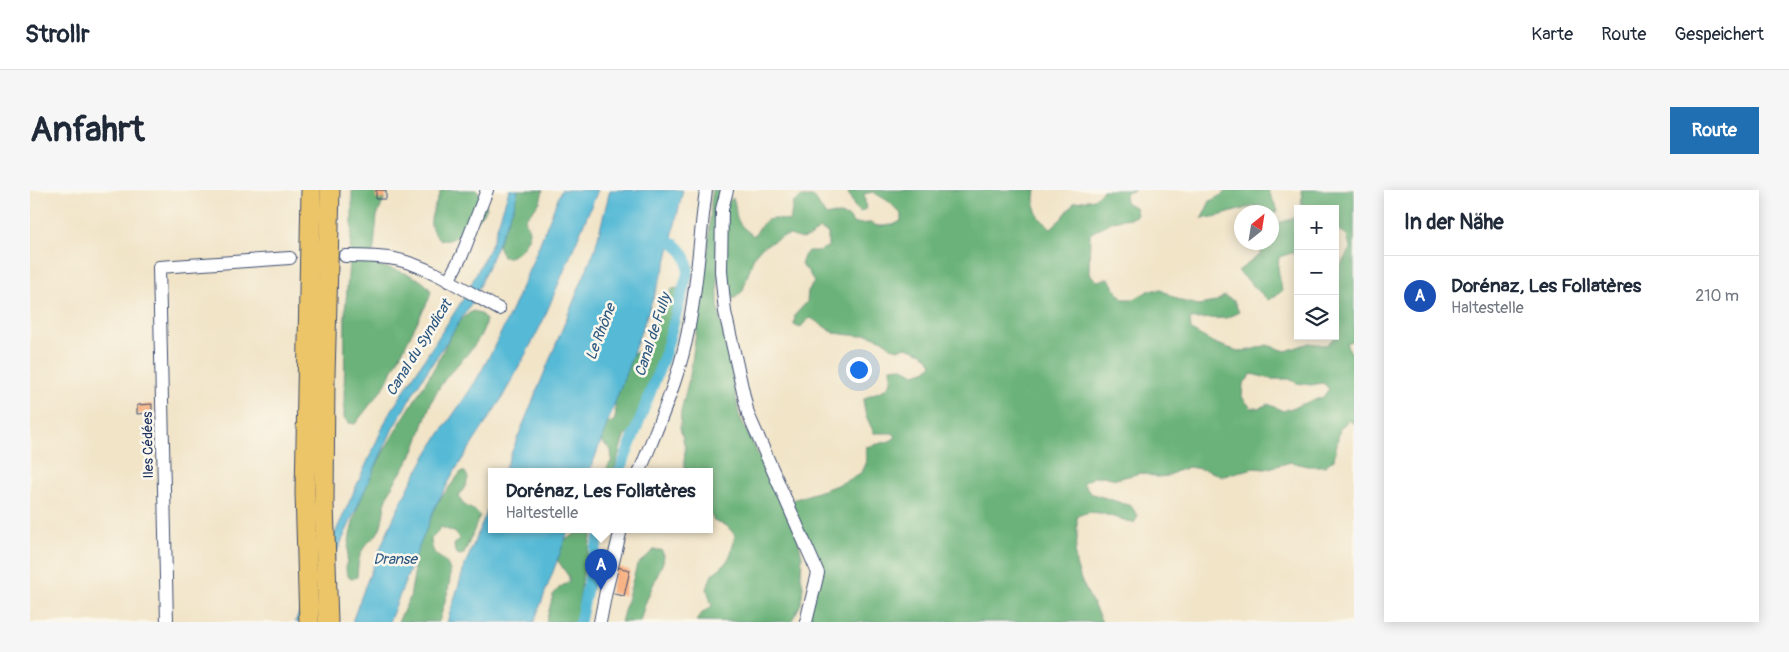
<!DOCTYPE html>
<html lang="de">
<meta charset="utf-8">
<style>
:root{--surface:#fff;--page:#f6f6f7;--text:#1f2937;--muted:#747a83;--line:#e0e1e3;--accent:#1f6fb2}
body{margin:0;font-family:Pangolin,sans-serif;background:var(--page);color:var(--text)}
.controls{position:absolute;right:15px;top:15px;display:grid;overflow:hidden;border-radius:0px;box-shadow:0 2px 12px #0003}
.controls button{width:45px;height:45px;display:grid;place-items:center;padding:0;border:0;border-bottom:1px solid var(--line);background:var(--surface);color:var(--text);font:25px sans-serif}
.compass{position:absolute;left:1204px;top:15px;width:45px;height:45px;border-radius:50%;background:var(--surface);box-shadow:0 2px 12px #0003;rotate:30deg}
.you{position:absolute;left:828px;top:179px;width:18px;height:18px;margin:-12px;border:4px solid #fff;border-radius:50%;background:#1a73e8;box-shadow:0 0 0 8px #1a73e833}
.badge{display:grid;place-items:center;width:32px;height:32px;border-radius:50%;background:var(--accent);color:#fff;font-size:16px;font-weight:700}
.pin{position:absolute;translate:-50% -41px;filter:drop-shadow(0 1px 2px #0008)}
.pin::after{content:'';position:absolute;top:26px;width:18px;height:15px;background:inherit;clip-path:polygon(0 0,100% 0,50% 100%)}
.popup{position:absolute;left:458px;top:278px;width:225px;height:65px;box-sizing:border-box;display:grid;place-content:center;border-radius:0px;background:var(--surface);filter:drop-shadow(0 1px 4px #0005);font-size:16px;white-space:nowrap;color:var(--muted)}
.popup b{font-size:19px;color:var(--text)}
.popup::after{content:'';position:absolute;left:50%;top:100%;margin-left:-10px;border:10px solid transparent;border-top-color:var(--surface)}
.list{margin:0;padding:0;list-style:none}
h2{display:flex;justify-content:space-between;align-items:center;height:65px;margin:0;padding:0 20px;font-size:21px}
h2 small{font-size:16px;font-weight:400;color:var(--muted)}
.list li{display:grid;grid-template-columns:32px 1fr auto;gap:15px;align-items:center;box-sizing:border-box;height:80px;padding:0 20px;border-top:1px solid var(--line)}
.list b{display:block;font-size:19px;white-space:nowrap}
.list p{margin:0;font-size:16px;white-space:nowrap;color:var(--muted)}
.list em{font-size:16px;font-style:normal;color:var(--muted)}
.icon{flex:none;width:28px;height:28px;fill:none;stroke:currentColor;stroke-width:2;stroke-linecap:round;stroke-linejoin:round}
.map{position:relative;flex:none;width:1324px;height:432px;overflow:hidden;border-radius:0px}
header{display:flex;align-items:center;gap:30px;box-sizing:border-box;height:70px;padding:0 25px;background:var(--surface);border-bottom:1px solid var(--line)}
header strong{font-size:24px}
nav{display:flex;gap:28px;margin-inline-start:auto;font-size:18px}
.intro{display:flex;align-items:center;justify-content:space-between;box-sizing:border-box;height:120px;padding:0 30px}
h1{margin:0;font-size:35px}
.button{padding:12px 22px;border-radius:0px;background:var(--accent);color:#fff;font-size:18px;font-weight:700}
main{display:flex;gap:30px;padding:0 30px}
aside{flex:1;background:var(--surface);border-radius:0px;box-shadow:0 2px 12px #0003}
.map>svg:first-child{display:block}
.forest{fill:#6ab279;stroke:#42706c;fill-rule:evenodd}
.water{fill:#57bad6;stroke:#39749a}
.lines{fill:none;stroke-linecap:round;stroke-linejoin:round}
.canal{stroke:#57bad6;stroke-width:11}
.building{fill:#f8ae7e}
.minor-casing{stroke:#3b4a6e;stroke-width:14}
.highway-casing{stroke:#3b4a6e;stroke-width:21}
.minor{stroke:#fff;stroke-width:12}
.highway{stroke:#edc569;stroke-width:19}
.labels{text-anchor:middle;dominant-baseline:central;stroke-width:5;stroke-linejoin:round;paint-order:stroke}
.street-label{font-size:14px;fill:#1b2f5e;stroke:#fbf7ec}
.water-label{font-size:15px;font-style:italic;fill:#2d5982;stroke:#fbf7ec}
</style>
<header>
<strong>Strollr</strong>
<nav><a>Karte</a><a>Route</a><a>Gespeichert</a></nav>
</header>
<div class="intro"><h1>Anfahrt</h1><a class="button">Route</a></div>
<main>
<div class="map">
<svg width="1324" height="432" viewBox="0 0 1324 432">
<rect width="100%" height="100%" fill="#fbf7ec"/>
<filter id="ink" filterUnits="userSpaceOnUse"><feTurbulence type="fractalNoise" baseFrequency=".02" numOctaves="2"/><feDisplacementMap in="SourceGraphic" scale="10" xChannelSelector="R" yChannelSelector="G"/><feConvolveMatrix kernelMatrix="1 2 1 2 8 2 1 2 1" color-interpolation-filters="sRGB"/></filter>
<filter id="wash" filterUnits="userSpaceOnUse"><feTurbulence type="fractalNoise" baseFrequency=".0096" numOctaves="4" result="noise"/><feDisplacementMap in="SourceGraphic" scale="20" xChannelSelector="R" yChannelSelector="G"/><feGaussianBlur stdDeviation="1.12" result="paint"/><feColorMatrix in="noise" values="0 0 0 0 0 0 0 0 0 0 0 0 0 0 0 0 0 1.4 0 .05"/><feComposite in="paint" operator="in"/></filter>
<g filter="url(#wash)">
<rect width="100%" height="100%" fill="#f1e4c7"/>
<!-- forest -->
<g class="forest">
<path d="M322,0h36l-11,26 -3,31 -3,14 2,3c19,6 47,9 58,27l-2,8 -45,88 -29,37 -6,-1 -5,-5 1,-104 7,-90z"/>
<path d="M411,0h36l10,17 -3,6c-11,9 -37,41 -49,21 -3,-4 -5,-9 -4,-14 1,-10 7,-20 10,-30z"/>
<path d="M487,0h26l-3,12 -15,17c1,5 5,10 4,16 -3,11 -14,24 -26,22l-5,-12 2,-8 8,-17z"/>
<path d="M682,0h7l-2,23 1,91 3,20 13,59 5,32 58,119 5,22 -1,20 2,10 -2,18 -10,18 -95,-1 7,-9 9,-6 -5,-17 5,-15c18,-12 19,-18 23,-39l-8,-9 -13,-5 -4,-8v-42h-25l-1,-6 1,-18 -5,-19 1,-17 9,-36 18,-125z"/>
<path d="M810,0h196c-3,21 -1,25 15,38l10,-9 14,-17 19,-3 9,-9h32l-10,4 1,9 9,4 2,8c-8,5 -11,3 -20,5 -10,3 -19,9 -27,14l-1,39 8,8 12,-3 5,10 9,11h11l16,-9h11l20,11 18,4 16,-3 9,-6 10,5 5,11 -13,6 -36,1 1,11 23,13 24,8 13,-1 16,-5 19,6 23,-8 17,2 10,-8 -1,-66 7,-8 8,-15 -3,-12 -12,-9v-18h-34l1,-13 -1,-6h53v150l-8,3 5,10h3v71l-5,-4 -9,8 -6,31 -9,7h-18l-16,-4 -26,7 -11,-1 -32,8 -16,-6 -17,-3 -12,4 -9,5 -11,1 -16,-4 -25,6 -13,-3 -9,1 -11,6 7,10 41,13 7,10 -4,7 -34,-10 -11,-1 -12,4v25l-2,12 1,11 5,16 21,42h-299l13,-66 -26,-55c16,-6 65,-19 73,-31 5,-8 4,-15 3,-23l24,-6 6,-4 -3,-4h-19l-8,-17 -3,-16c17,-13 31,-5 28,-32l10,-1 14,7 12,-4 5,-6 -5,-8 -5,-3 -15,-6 -8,2 -8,-2 -8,-7 -16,-6 -7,2 -26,-3 -23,-15 -4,2 -7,8 -6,-3 1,-10 12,-13 1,-11 6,-9 -6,-11 -7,-6 3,-9 4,-5h10l10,-4v-14l-9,-4 -7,7 -11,3 -11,-4 -9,2 -20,11 -7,8 -11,34 -4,5 -6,4 -4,-5 -2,-11 -3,-78 9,-7c3,7 2,13 4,20 3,8 10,13 17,18 12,-19 14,-19 36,-15l3,-18 9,-6h12l12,19 9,-2 14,3 5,7 16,-1 8,3 15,-1 8,-4v-7l-13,-13 -15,-9 -9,2 2,15 -6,3 -6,-6 -7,-16zM1222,184l19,5h18l8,4 14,2 12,-2 6,6 -6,8 -40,14 -15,-7 -9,4h-8l-9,-11 1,-13z"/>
<path d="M1197,0h41l10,21 -6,3v-2h-6l-6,-6c-20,1 -38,12 -58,12l8,-17 15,-8z"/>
<path d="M1268,24v37l-19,6 -1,11 4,23 -8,6 -6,3 -30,-29 23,-17 -2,-11 13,-1v-17l23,-7z"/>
<path d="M647,98l3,4 1,8 -41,113c-2,12 -4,19 -16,23l-10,35h-9l7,-11 -1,-10 -16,-14 3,-9 16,-6c5,-12 -2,-20 -2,-32 2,-19 18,-35 34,-42 5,-8 4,-18 8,-27 6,-10 13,-20 18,-31z"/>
<path d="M443,121l7,2 6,7c-5,27 -31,43 -45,65 -14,19 -18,45 -27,66 -8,16 -21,30 -27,47 -4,11 -3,26 -10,36 -3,4 -8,7 -11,11 -8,9 -8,21 -9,32l-5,2c-8,-4 -6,-12 -5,-20 4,-69 52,-131 86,-189 12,-19 19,-48 40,-59z"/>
<path d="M431,282h4l3,6 -2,7 -7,11c2,12 15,11 21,20l-16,38 -5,1 -4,-3 -1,-7 5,-6 -3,-6 -15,-6 -10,12c1,22 13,15 18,29 5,10 -7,42 -10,54h-41l12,-25 4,-22 -1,-26 14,-33z"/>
<path d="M552,339h11l-10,45 -7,48h-30l7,-27 7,-8 9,-5v-5l-15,-22c8,-17 16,-16 28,-26z"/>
<path d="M624,360h7l3,5 -1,7 -18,42 -5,18h-19l16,-57z"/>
</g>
<!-- water -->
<g class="water">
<path d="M479,0h9l-4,16 -41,95 -56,86 -24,41 -88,194h-10l93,-206 77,-120 27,-53z"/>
<path d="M531,0h37l-56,133 -12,23 -28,52 -46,71 -20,36 -47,117h-37c20,-56 42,-111 72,-163 17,-30 41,-58 58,-89 31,-57 55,-119 79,-180z"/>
<path d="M580,0h73l-17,73 -76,208h-86l91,-222z"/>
<path d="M462,309v30h77l-35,93h-87l18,-57z"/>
</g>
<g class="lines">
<!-- canal -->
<g class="canal">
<path d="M590,281l44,-114 24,-85c1,-21 -13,-29 -30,-38"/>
<path d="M550,432l14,-66 7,-27"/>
</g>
</g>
<g id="blocks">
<!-- building -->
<g class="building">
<rect x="346" y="0" width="10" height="9"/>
<path d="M122,214v9l-15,1v-9z"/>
<path d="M586,377l14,3 -6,26 -14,-3z"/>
</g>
</g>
</g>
<g filter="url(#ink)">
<use href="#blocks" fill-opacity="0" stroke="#3b4a6e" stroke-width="1"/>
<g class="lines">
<!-- minor casing -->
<g class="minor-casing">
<g id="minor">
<path d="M697,0l-5,19 -1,62 4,41 23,102 70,159 -12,49"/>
<path d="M315,66c17,0 33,0 50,3 37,8 71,32 104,50"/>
<path d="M418,91l14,-26 25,-65"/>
<path d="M610,281c16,-41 35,-83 45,-126 12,-51 14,-103 21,-155"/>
<path d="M137,432l-8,-355 131,-9"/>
<path d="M570,432l6,-31 15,-62"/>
</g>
</g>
<!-- highway casing -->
<g class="highway-casing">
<g id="highway">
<path d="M279,432l-4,-129 6,-303"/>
<path d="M298,432l-4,-118 1,-128 5,-186"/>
</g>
</g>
<!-- minor -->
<use href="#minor" class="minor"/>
<!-- highway -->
<use href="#highway" class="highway"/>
</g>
</g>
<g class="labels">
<!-- street labels -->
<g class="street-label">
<text transform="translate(118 255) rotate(-91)">Iles Cédées</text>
</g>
<!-- water labels -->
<g class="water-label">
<text transform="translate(571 142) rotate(-69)">Le Rhône</text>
<text transform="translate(623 145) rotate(-72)">Canal de Fully</text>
<text transform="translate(389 158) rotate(-58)">Canal du Syndicat</text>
<text x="365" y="369">Dranse</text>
</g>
</g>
</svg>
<div class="controls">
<button>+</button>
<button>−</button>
<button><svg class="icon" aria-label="layers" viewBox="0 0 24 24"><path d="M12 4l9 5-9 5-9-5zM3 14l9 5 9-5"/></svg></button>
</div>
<svg class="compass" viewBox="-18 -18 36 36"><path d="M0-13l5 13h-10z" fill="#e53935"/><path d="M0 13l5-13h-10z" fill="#747a83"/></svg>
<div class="you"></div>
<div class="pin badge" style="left:571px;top:400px;background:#1a4fb4">A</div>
<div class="popup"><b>Dorénaz, Les Follatères</b>Haltestelle</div>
</div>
<aside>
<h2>In der Nähe<small></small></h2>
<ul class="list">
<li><span class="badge" style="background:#1a4fb4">A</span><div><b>Dorénaz, Les Follatères</b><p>Haltestelle</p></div><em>210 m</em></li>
</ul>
</aside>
</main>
